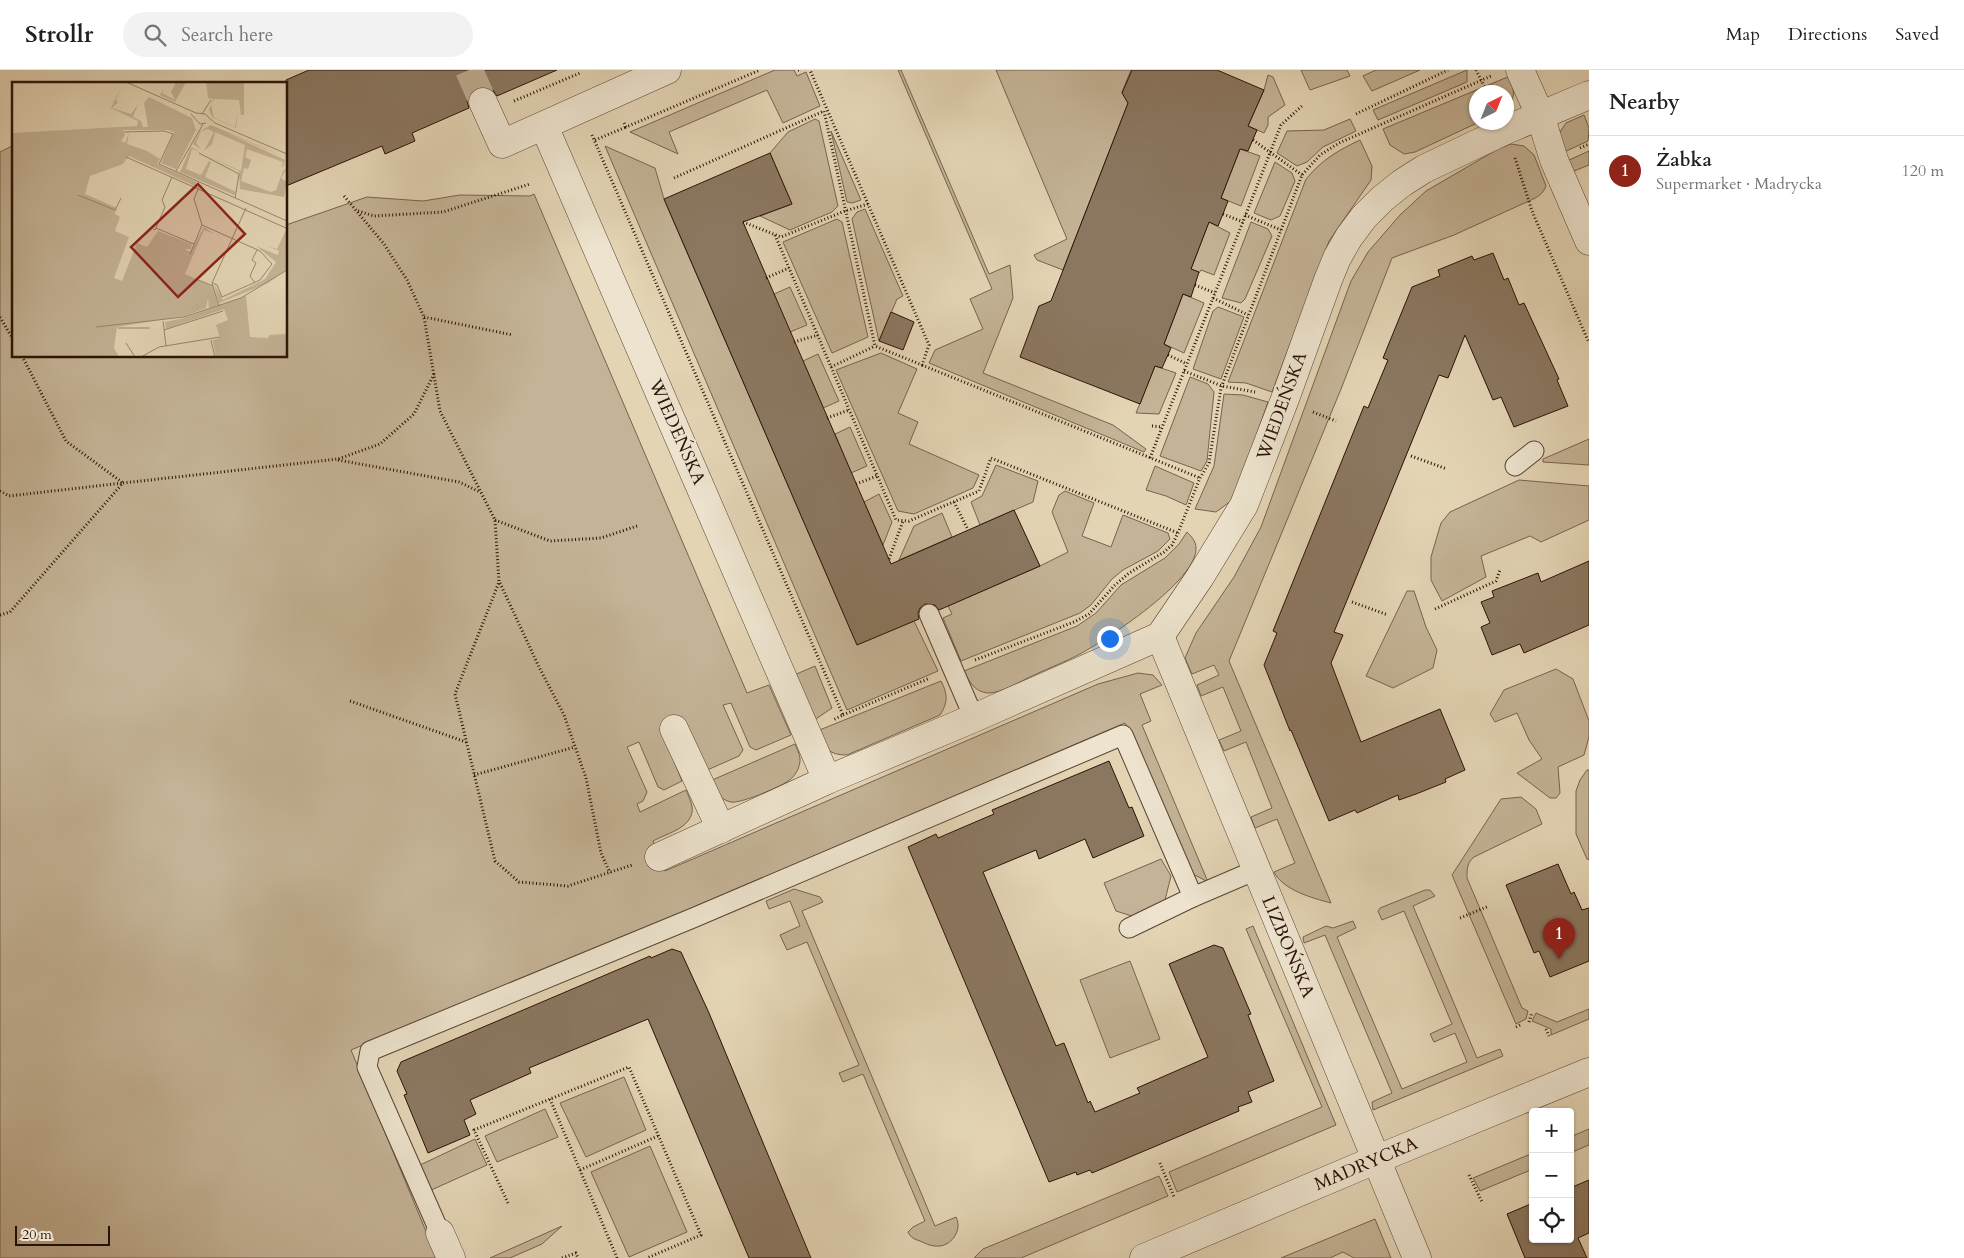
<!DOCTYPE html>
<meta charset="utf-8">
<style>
:root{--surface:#fff;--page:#f2f2f2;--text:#202124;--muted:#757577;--line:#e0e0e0;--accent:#8f2418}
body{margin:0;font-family:Cardo,serif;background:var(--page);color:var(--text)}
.controls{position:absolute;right:15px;bottom:15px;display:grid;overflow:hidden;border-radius:5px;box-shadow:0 1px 4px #0004}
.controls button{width:45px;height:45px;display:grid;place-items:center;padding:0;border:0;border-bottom:1px solid var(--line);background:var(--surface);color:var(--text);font:25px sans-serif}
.compass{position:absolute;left:1469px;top:15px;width:45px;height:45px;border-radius:50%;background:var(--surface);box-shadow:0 1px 4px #0004;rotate:43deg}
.scale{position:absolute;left:15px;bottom:12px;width:95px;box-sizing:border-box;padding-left:5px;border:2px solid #2b1206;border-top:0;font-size:14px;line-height:18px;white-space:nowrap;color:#2b1206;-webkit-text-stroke:4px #ede3ce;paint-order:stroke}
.you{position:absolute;left:1109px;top:568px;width:18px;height:18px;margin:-12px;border:4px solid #fff;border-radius:50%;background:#1a73e8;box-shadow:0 0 0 8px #1a73e833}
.badge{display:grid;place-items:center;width:32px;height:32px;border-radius:50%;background:var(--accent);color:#fff;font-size:16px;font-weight:700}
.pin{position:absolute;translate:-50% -41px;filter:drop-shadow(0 1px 2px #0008)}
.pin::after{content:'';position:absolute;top:26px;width:18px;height:15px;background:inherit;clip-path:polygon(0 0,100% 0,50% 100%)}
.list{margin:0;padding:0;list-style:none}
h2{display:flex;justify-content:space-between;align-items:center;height:65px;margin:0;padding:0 20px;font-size:21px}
h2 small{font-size:16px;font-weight:400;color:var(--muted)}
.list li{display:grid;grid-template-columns:32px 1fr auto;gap:15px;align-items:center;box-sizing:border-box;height:70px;padding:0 20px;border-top:1px solid var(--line)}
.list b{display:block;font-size:19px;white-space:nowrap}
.list p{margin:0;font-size:16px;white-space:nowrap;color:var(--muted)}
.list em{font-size:16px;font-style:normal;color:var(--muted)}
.icon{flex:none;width:28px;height:28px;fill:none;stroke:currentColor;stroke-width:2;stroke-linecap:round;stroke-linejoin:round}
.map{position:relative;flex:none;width:1589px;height:1188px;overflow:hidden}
header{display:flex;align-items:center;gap:30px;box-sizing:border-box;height:70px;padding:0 25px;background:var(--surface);border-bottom:1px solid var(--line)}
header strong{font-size:24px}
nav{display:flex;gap:28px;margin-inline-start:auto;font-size:18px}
.search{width:350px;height:45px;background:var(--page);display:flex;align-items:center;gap:12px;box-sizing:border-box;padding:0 18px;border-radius:28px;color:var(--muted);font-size:19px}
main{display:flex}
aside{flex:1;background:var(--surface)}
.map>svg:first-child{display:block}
.green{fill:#c4b396;stroke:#78624e}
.building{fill:#8b7760;stroke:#2b1206}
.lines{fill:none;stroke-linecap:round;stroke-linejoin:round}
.minor-tunnel{stroke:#bead91;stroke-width:28;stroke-dasharray:28 14;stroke-linecap:butt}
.service-casing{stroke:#594232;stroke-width:21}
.minor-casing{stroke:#594232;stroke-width:29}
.path{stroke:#2b1206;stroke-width:3;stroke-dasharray:1 2.5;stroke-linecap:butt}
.service{stroke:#ede3ce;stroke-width:19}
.minor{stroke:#ede3ce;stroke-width:28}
.labels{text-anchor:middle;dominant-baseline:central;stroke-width:4.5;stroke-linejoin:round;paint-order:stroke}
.street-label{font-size:18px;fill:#2b1206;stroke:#ede3ce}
.inset-road{fill:none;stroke:#99866e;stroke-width:1}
.view{fill:#8f2418;fill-opacity:0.15;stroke:#8f2418;stroke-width:2.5}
.inset-edge{fill:none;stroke:#2b1206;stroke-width:2.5}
</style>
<header>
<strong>Strollr</strong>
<div class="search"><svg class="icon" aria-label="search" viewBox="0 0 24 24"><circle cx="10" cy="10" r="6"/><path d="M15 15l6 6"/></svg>Search here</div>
<nav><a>Map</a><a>Directions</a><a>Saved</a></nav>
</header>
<main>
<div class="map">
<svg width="1589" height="1188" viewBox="0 0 1589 1188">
<rect width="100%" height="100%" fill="#e3d4b4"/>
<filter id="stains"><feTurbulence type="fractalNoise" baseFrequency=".004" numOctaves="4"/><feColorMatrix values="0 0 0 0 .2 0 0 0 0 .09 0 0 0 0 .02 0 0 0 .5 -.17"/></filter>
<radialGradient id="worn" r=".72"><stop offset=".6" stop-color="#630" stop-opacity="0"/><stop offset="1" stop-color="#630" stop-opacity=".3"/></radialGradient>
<!-- green -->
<g class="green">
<path d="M775,0h19l3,6 9,-4 14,34 -37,17 -16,-33 -98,42 9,22 -48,-22z"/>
<path d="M898,0h3l88,204 21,-9 3,33 -30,75 130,52 33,24 -2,3 -215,-89 6,-13 48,-21 -13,-30 22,-10z"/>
<path d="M996,0h135l-9,22 6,11 -65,167 -26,-10 -3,-5 33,-16z"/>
<path d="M1301,0h46l3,6 -40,14z"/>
<path d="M1376,0h44l-48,21 -9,-15z"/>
<path d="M1467,0v12l-89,38 -5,-10z"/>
<path d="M1268,5l5,2 12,28 -17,12v8l-4,8 -16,-7 16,-36z"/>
<path d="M1510,6c3,12 7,21 -3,31l-1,-15h-30l1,31 -62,29 -11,2 -14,-9 -7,-16z"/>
<path d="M1584,45l5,13 -1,13 -26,12 -4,-18 8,-12z"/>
<path d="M815,49l4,2 19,85 -6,6 -42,18 -30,-14 32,-12 -22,-51 18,-21z"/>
<path d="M1350,49l6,12 -33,16 -16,15 -10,4 -20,-13 10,-22 37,-1z"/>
<path d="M831,61l30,69 -9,3 -5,-1z"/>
<path d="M1360,70l12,26 -1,14 -42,61 -57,151 -26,-9 -18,-1 78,-203c17,-20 31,-28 54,-39z"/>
<path d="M1511,74l13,2 10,9 12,31c-3,8 -8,11 -17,15l-75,34 -62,23 -51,131 -112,272 102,242c-19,-5 -48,-13 -57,-31l21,-9 -18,-44 -22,9 -4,-11 21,-9 -26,-66 -22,9 -5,-11 22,-9 -18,-44 -22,9 -4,-11 22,-10 -5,-10 -22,9 -7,-16 11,-25 38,-56 27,-50 90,-246 17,-29 32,-37 26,-24 72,-42z"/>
<path d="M14,75v211h272v-131l81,-28 56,4 37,-6 70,1 4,-2 213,499 22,-8 22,50 -35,15 -6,-3 -19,-44 -8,2 20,45 -4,6 -34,15 -43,-39 20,49 -18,9 -6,-3 -19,-45 -12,5 20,45 -4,9 -6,3 3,8 46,-22c2,5 5,11 6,16 3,21 -24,27 -39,35l12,30 433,-187 40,-11 15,2 9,10 -22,9 11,27 -9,4 66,157 -17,-9 -66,-150 -444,190 -330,137 86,208h-437v-1106z"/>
<path d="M605,76l50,22 9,31 193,446 57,-24 24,50 -91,39z"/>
<path d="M1240,79l20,7 -19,50 -20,-8z"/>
<path d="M1589,81v14l-15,6 -7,-10z"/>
<path d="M1275,92l17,11 3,8 -15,35 -9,4 -17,-7z"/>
<path d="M865,139l38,87 -6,3 -18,42 -27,-122 5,-7z"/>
<path d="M837,149l5,3 26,115 -36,16 -49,-111z"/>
<path d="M1209,152l21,11 -16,42 -13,-5 -2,3 -8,-4z"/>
<path d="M1251,152l17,7 4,7 -27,63 -4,4 -19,-5z"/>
<path d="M790,217l17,38 -17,7 -16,-38z"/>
<path d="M1183,224l21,9 -20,50 -20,-9z"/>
<path d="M1218,237l26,10 -23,62 -28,-10 20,-58z"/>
<path d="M881,283l36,16 -19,44 20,9 -9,22 70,31 -6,13 -59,26 -16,-3 -62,-141z"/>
<path d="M818,284l21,47 -16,7 -20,-47z"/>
<path d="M1155,296l21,7 -17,41 -23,-1z"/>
<path d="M1190,307l18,7 6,8 -7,69 -6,10 -41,-15z"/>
<path d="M1224,324l19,1 25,7 -28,80 -9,19 -15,11 -21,-3 19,-43z"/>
<path d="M850,357l17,39 -16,7 -16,-39z"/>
<path d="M1589,369v26l-46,-3v-3z"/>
<path d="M996,395l42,16 -5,21 -53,23 -9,-23 11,-6z"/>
<path d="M1155,396l39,17 -8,22 -20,-9 -20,-6z"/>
<path d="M1519,410l70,6v34l-48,22 -11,-6 -49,20 5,21 -44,24 -11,-21v-23l10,-34 9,-11z"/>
<path d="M1065,421l29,12 -12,33 29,11 12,-32 45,18 2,6 -12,12 -35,19 -11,9 -21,26 -11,8 -119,48 -18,-43 9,-4 -4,-8 92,-40 28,-14 -16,-40 7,-17z"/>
<path d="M879,424l13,28 -9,23 -19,-43z"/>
<path d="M942,443l10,24 -53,23 15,-34z"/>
<path d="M1187,462c4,4 9,9 9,16 1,33 -89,91 -116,106 -15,8 -31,14 -46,21 -11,5 -35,19 -46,18 -13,-1 -19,-11 -24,-22l113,-45 19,-13 25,-28 44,-27 14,-14z"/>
<path d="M1407,521h7l12,36 11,23 -4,18 -40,20 -27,-12z"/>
<path d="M815,596l17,42 -19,13 -21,-45z"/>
<path d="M1556,599l17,10 16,42v16l-5,18 -26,12 2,26 -4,5h-6l-33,-25 25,-14 -13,-19 -12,-27 -22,9 -5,-8 14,-24z"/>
<path d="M941,611c7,13 7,22 -1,34l-93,40c-19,0 -22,-7 -30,-24z"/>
<path d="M795,674c3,7 7,14 4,22 -1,5 -6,12 -11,15 -8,6 -48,23 -57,21 -11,-2 -16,-12 -21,-21z"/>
<path d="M1587,700h2v90l-2,-1 -11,-25v-43l4,-11z"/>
<path d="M1521,727l15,12 6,15 -68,33c-7,6 -7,11 -7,21l55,130 6,3 -2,8 -10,5 -64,-149 49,-76z"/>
<path d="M1161,789l10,17 -7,28 -29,13 -19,-6 -12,-28z"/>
<path d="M794,819l26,8 3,5 -21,9 133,315 21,-9c7,13 -5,31 -21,29 -5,0 -10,-3 -15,-5 -6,-2 -9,-3 -12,-9l5,-5 12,-6 -62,-147 -20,8 -4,-9 20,-8 -52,-123 -20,8 -7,-15 20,-9 -10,-25 -21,8 -3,-8z"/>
<path d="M1425,820h5l5,6 -22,10 64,152 23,-9 3,7 -130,54 -1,-8 20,-9 -67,-158 -21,8 -1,-6 23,-11 7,2 20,-7 3,7 -19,9 65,152 65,-27 -12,-29 -21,9 -4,-8 22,-10 -48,-113 -22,9 -4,-9 2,-3z"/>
<path d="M1253,856l83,199 -159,67 -8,-20 153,-65 -76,-178z"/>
<path d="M1130,891l30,78 -50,19 -30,-78z"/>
<path d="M1589,939v10l-38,16v-6l-19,-8 4,-8 21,9z"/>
<path d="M624,1007l22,53 -60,27 -26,-54z"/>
<path d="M545,1039l13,28 -61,25 -12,-26z"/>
<path d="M1589,1059v16l-19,8v-16z"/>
<path d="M475,1069l12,26 -58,26 -11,-25z"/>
<path d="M650,1076l37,86 -58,25 -38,-85z"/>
<path d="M1533,1083v16l-53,22 -7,-13z"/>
<path d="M1159,1106l9,20 -147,62h-47l9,-9z"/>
<path d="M1375,1149l16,39h-37l-11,-6 -13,6h-49z"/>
<path d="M562,1156l-20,18 -32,14h-20z"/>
</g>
<!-- building -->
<g class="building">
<path d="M309,0h248l-60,26 -5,-7 -8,-3 -7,2 -7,5 -3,8 2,7 -57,25 3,8 -30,13 -3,-8 -96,40v-106z"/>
<path d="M1132,0h85l47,20 -16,36 9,4 -9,21 -8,-2 -19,49 7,3 -5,13 -5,12 -9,-4 -18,47 8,3 -8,25 -8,-3 -19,50 7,4 -9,20 -7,-2 -15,38 -120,-47 19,-51 12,-5 77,-198 -6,-10z"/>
<path d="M770,83l22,51 -49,18 148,342 123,-54 26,56 -101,44 -4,-5 -10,-1 -5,4 -2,5 1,6 -62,26 -193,-446z"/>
<path d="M1493,183l11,27 4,-2 11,27 5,-2 35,76 -2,1 11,26 -54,21 -13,-30 -8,3 -28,-65 -17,43 -9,-3 -105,257 9,3 -12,28 30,79 79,-33 25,61 -20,9 1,3 -30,12 -17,6 -1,-5 -41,18 -2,-3 -26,11 -38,-91 -1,1 -26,-66 13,-32 -4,-2 91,-225 4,2 20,-48 -5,-2 29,-71 28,-11 -2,-6 34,-14 2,4z"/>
<path d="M891,242l23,10 -11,28 -24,-9z"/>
<path d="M1589,491v64l-65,28 -4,-9 -28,11 -11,-28 9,-4 -9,-21 13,-5 -2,-6 46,-18 3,9z"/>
<path d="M1109,691l20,47 3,-1 12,29 -51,22 -8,-19 -46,20 -3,-9 -53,22 73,174 8,-3 24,60 2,-2 5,11 45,-19 -3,-5 71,-31 -39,-93 45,-19 9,3 28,66 -3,1 26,66 -26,11 4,10 -14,5 1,4 -147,62 -2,-3 -13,5 -1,-3 -27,10 -141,-335 28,-13 2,4 56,-24 -2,-4z"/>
<path d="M1558,794l13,30 3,-2 8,18 7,-2v53l-39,16 -11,-26 -5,2 -28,-68z"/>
<path d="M672,879l9,3 28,61 102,245h-62l-101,-239 -119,49 2,5 -61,27 6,14 -12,6 6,15 -42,18 -24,-58 3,-1 -10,-23 4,-9 249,-106 1,2z"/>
<path d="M1589,1110v53l-11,5 9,20h-62l-18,-44 26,-11v36h37v-51z"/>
</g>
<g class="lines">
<!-- minor-tunnel -->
<path class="minor-tunnel" d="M469,0l14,32"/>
<!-- service casing -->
<g class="service-casing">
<g id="service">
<path d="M1515,396l19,-15"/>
<path d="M929,544l45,104"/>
<path d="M1129,858l64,-31 63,-27"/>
<path d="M440,1163l-73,-166 3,-16 323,-133 430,-183 70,162"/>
</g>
</g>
<!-- minor casing -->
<g class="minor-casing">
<g id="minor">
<path d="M1520,0l20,45 14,45 35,81"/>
<path d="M483,32l19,42 165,-74"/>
<path d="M544,56l283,654"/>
<path d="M1160,566l257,622"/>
<path d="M674,659l47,100"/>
<path d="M659,787l168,-77 147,-62 186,-82 40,-59 44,-72 41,-106 43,-119 9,-22 12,-21 15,-20 18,-18 20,-16 22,-14 82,-39 83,-35"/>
<path d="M440,1163l11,25"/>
<path d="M1144,1188l231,-98 214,-88"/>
</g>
</g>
<!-- path -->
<g class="path">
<path d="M798,0h3"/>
<path d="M1476,0l11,22"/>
<path d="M514,31l66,-28"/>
<path d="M1356,44l92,-44"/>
<path d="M624,53l2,4 134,-57"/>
<path d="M592,65l251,580 -10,5"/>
<path d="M595,70l31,-13"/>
<path d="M1253,70l49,35"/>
<path d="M1580,78l9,-4"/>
<path d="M1515,88l17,53 57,132"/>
<path d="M674,108l150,-67 51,235 47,19 7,-20 -119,-275"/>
<path d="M344,126l40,48 23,36 17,37 16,94 55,109 4,62 -44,112 40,167 24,21 49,4 64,-21"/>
<path d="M358,141l16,5 69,-4 87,-28"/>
<path d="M1223,144l20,8"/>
<path d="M1245,145l36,15"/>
<path d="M743,152l38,15 64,-26 23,-7"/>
<path d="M775,165l121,285 13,1 70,-30 12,-33 187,75"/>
<path d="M766,208l23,-10"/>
<path d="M1195,215l20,8"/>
<path d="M1213,228l35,17"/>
<path d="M0,247l14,24"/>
<path d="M424,247l89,18"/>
<path d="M794,272l24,-7"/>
<path d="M1168,285l19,9"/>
<path d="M22,286l44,85 57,42"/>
<path d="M922,295l278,113"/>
<path d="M831,297l44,-21"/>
<path d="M1184,301l38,15 33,6"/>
<path d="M1313,342l23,9"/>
<path d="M827,348l22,-8"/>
<path d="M1152,356l10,1"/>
<path d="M1411,386l36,13"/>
<path d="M1150,388l131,-333 22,-20"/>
<path d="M338,390l121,22 21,10"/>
<path d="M856,414l21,-8"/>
<path d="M0,421l9,5 114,-13"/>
<path d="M954,432l14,28"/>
<path d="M495,450l55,21 51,-3 36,-12"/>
<path d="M889,489l14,-38"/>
<path d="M500,513l39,84 25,48 22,63 15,75 9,20"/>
<path d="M1352,532l36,13"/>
<path d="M1435,539l61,-28 4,-11"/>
<path d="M0,545l10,-3 113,-129 215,-24 42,-15 34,-30 20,-40"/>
<path d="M975,590l99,-38 15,-8 25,-28 15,-13 35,-21 8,-7 6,-12 22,-55 9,-15 12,-75 81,-213 18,-20 19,-12 152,-67"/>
<path d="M350,631l116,41"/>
<path d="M843,645l87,-37"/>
<path d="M474,705l101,-28"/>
<path d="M1460,848l29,-12"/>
<path d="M1529,952l3,-10"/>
<path d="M1516,957l6,-3"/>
<path d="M1546,959l3,7"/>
<path d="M550,1029l67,159"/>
<path d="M1160,1093l14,34"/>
<path d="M580,1100l78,-34"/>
<path d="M1469,1105l13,27"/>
<path d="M508,1133l-34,-73 155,-63 72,168 -54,23"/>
<path d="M562,1188l14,-5 2,5"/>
</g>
<!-- service -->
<use href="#service" class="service"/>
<!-- minor -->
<use href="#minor" class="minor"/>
</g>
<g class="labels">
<!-- street labels -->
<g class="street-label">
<text transform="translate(1282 336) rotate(-70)">WIEDEŃSKA</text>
<text transform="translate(677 362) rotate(66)">WIEDEŃSKA</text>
<text transform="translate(1288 877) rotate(67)">LIZBOŃSKA</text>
<text transform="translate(1366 1094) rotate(-23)">MADRYCKA</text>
</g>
</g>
<!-- overview -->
<g transform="translate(12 12)">
<rect width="275" height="275" fill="#e3d4b4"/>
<path d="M99,0l10,5 -5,13 2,2 -6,6 19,6 7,-10 -5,13 8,4 2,6h5l-4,-24 5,-6 43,21 4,12 -20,39 -15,-6 14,-34 -2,3 -5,-2h-45l2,5 -4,6 4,2 4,-10 -2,11 20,7 13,8 -3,5 40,18 -2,4 -66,-30 -6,8 -33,12 -5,18 32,14 -2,6 5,3 -5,14 14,6 -15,41 8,3 15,-38 10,4 11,-16 34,13 -1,5h-6l5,3 14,-25 10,7 -10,-4 -19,44 28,13 5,18 -9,3 -1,-10 -2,10 -21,8 -68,11 -3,21 5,9h-107v-224l125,-7 1,-5 -27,-13 10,-21zM164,0h10l-11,20 -15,-7 3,-5h1l-2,3 13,7 -4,-8zM194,0h38v33h-3l-2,-15 -25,-1 -3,6 3,13 21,9 3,-17 -2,18 -23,-10 -4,-8 4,-11 -5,-1zM199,43l74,32 -58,-24 58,27 -2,7h-1l1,-5 -36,-13 -2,8 6,3 -3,9 -4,-1 -3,13 30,11 5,-2 7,-19 4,-3 -6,10 6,4 -3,15 -44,-8 -1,-18 -36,-17 38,17 4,-26 -30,-13 -3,12 -8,7 10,-19 -6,-3 -7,2 -5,12 5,6 -8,-5 7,-13zM179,65l9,5 -8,-3 -6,20 15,6 8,-14 2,1 -6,15 31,15 -2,3 -54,-23zM275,146v41l-19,14 -49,20 -5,-19 9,16 42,-21 11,-17 -20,-16 22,9 1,-4 -12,-5 10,3zM234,214l4,41 18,1 1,-3 18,-1v23h-71l-3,-17 7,-2 -4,-13 12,-5 -4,-11 -58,20 -1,-7 19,-4z" fill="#c4b396"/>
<path class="inset-road" d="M114,0l70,31 9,1 10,9 72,31M179,32l9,10 6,-1M190,32l9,-14M112,50l40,-1 9,3 -14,30 128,57M187,71l40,21 -4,24M114,75l160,71M164,89l27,-47M66,113l37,15 6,-12M190,143l58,26M144,146l38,16M141,147l2,1 10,-23 -3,-7 10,-23M178,172l12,-29 -8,-26 5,-12M184,197l17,7M201,201l4,2 5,12 38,-17 12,-16 -12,-13M243,201l-5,-7 6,-13 -4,-3 5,-10M207,224l-7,-23 34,-75M151,239l3,25M84,245l88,-10 57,-19 46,-28M106,246h32M152,248l59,-19M199,258l4,17M114,261l9,14M129,275l18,-10 61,-10"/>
<path class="view" d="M186,102l47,50 -67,63 -47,-50z"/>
<rect width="275" height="275" class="inset-edge"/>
</g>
<rect width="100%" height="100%" filter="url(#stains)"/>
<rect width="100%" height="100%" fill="url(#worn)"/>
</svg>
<div class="controls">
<button>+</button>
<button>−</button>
<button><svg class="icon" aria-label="locate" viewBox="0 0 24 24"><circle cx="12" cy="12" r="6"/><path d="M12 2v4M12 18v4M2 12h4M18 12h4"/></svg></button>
</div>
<svg class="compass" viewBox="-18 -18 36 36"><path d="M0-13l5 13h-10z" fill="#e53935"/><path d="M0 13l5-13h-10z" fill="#757577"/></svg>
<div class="scale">20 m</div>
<div class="you"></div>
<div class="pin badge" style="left:1559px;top:889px">1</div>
</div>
<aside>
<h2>Nearby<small></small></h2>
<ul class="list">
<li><span class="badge">1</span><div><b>Żabka</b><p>Supermarket · Madrycka</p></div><em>120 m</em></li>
</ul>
</aside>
</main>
